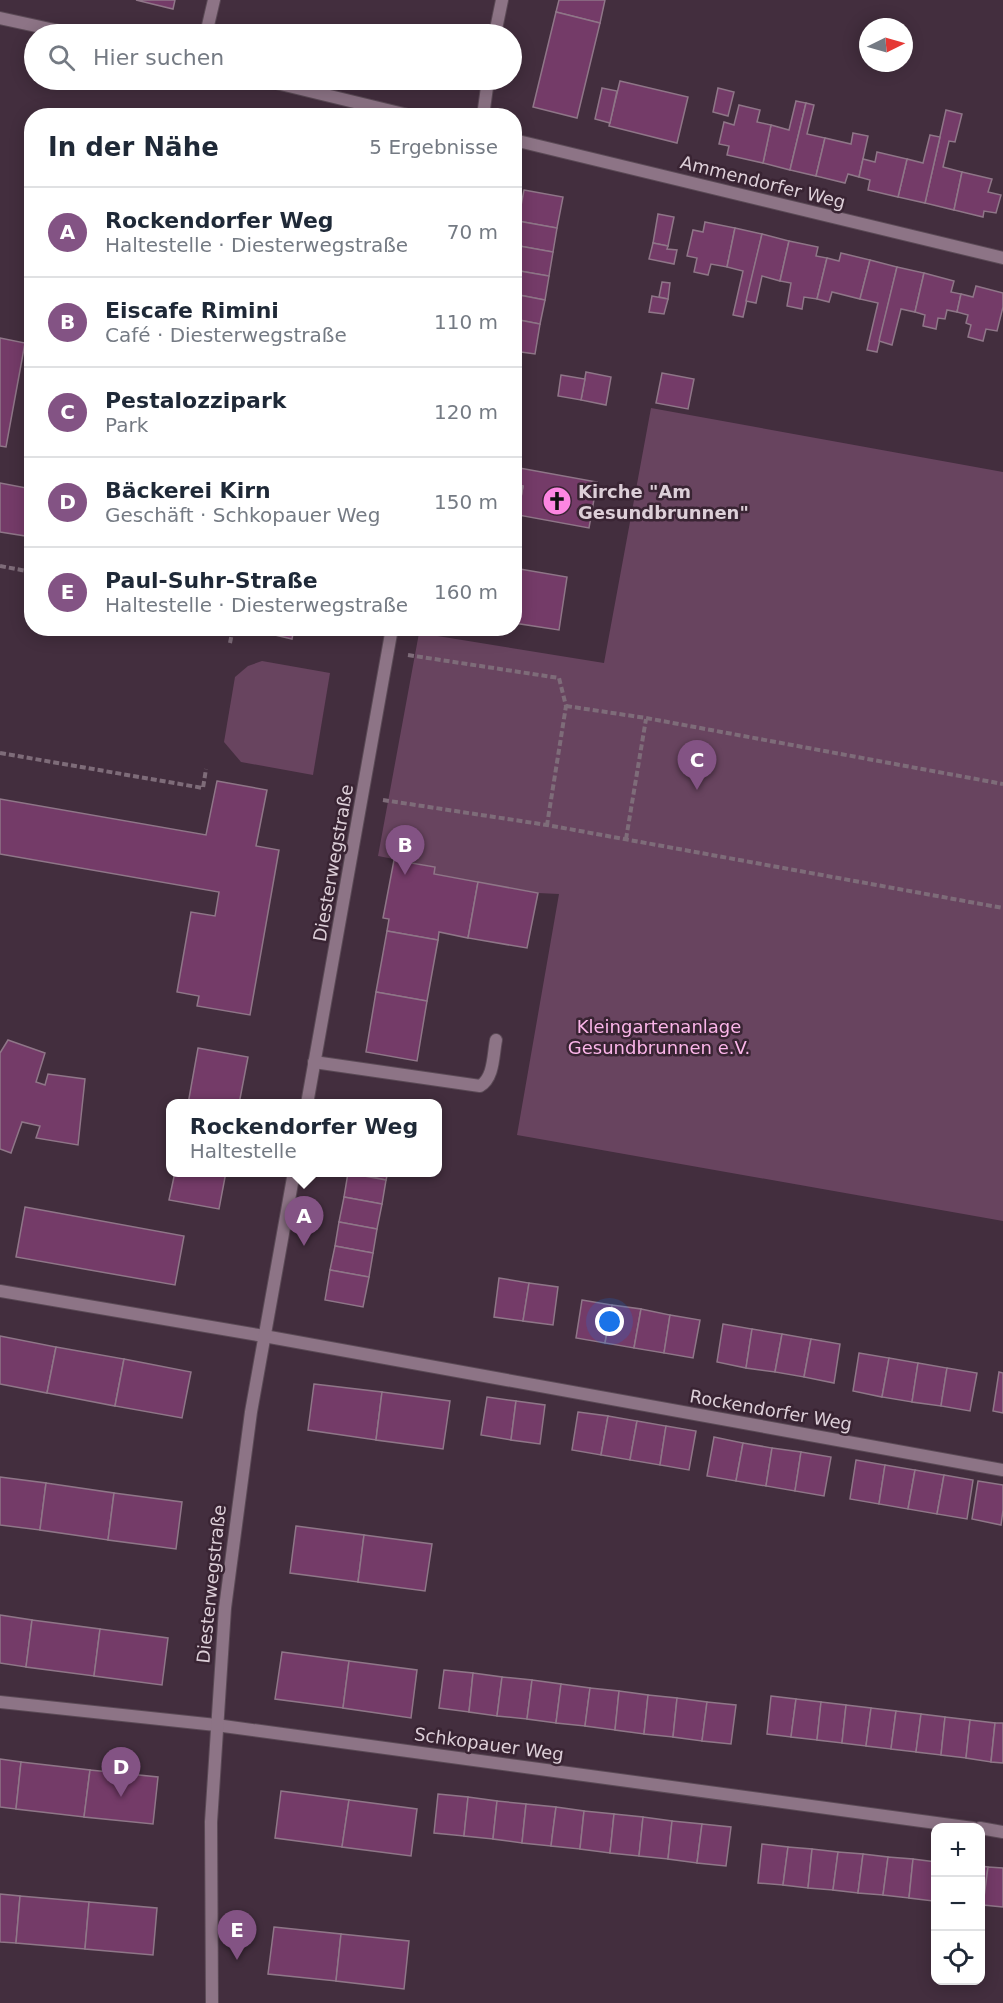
<!DOCTYPE html>
<html lang="de">
<meta charset="utf-8">
<style>
:root{--surface:#fff;--page:#f6f6f7;--text:#1f2937;--muted:#747a83;--line:#e0e1e3;--accent:#835384}
body{margin:0;font-family:"DejaVu Sans",sans-serif;background:var(--page);color:var(--text)}
.controls{position:absolute;right:18px;bottom:18px;display:grid;overflow:hidden;border-radius:12px;box-shadow:0 3px 15px #0003}
.controls button{width:54px;height:54px;display:grid;place-items:center;padding:0;border:0;border-bottom:2px solid var(--line);background:var(--surface);color:var(--text);font:30px sans-serif}
.compass{position:absolute;left:859px;top:18px;width:54px;height:54px;border-radius:50%;background:var(--surface);box-shadow:0 3px 15px #0003;rotate:85deg}
.you{position:absolute;left:610px;top:1322px;width:21px;height:21px;margin:-15px;border:4px solid #fff;border-radius:50%;background:#1a73e8;box-shadow:0 0 0 9px #1a73e833}
.badge{display:grid;place-items:center;width:39px;height:39px;border-radius:50%;background:var(--accent);color:#fff;font-size:20px;font-weight:700}
.pin{position:absolute;translate:-50% -50px;filter:drop-shadow(0 2px 3px #0008)}
.pin::after{content:'';position:absolute;top:32px;width:21px;height:18px;background:inherit;clip-path:polygon(0 0,100% 0,50% 100%)}
.popup{position:absolute;left:166px;top:1099px;width:276px;height:78px;box-sizing:border-box;display:grid;place-content:center;border-radius:12px;background:var(--surface);filter:drop-shadow(0 2px 4px #0005);font-size:20px;white-space:nowrap;color:var(--muted)}
.popup b{font-size:22px;color:var(--text)}
.popup::after{content:'';position:absolute;left:50%;top:100%;margin-left:-12px;border:12px solid transparent;border-top-color:var(--surface)}
.list{margin:0;padding:0;list-style:none}
h2{display:flex;justify-content:space-between;align-items:center;height:78px;margin:0;padding:0 24px;font-size:26px}
h2 small{font-size:20px;font-weight:400;color:var(--muted)}
.list li{display:grid;grid-template-columns:39px 1fr auto;gap:18px;align-items:center;box-sizing:border-box;height:90px;padding:0 24px;border-top:2px solid var(--line)}
.list b{display:block;font-size:22px;white-space:nowrap}
.list p{margin:0;font-size:20px;white-space:nowrap;color:var(--muted)}
.list em{font-size:20px;font-style:normal;color:var(--muted)}
.icon{flex:none;width:33px;height:33px;fill:none;stroke:currentColor;stroke-width:2;stroke-linecap:round;stroke-linejoin:round}
.map{position:relative;flex:none;width:1003px;height:2003px;overflow:hidden}
.search{position:absolute;background:var(--surface);box-shadow:0 3px 15px #0003;left:24px;top:24px;width:498px;height:66px;display:flex;align-items:center;gap:15px;box-sizing:border-box;padding:0 21px;border-radius:33px;color:var(--muted);font-size:22px}
.panel{position:absolute;background:var(--surface);box-shadow:0 3px 15px #0003;left:24px;top:108px;width:498px;height:528px;border-radius:24px}
.map>svg:first-child{display:block}
.green{fill:#68445f}
.building{fill:#743b68;stroke:#8f7688;stroke-width:1.5}
.lines{fill:none;stroke-linecap:round;stroke-linejoin:round}
.service-casing{stroke:#5b4a56;stroke-width:14}
.minor-casing{stroke:#5b4a56;stroke-width:14}
.tertiary-casing{stroke:#5b4a56;stroke-width:14}
.path{stroke:#7e6c79;stroke-width:4;stroke-dasharray:6 3;stroke-linecap:butt}
.service{stroke:#8d7486;stroke-width:12}
.minor{stroke:#8d7486;stroke-width:12}
.tertiary{stroke:#8d7486;stroke-width:12}
.labels{text-anchor:middle;dominant-baseline:central;stroke-width:5;stroke-linejoin:round;paint-order:stroke}
.street-label{font-size:18px;fill:#ddcfd8;stroke:#392433}
.poi-label{font-size:18px;font-weight:bold;fill:#ddcfd8;stroke:#392433;text-anchor:start}
.park-label{font-size:18px;fill:#fcb6ea;stroke:#392433}
</style>
<div class="map">
<svg width="1003" height="2003" viewBox="0 0 1003 2003">
<rect width="100%" height="100%" fill="#432e3e"/>
<!-- green -->
<g class="green">
<path d="M651,408l352,64v749l-486,-86 42,-241 -21,-1 -104,-19 1,-7 -57,-11 41,-223 185,30z"/>
<path d="M262,661l68,12 -17,102 -72,-13 -17,-20 11,-65 13,-11z"/>
</g>
<!-- building -->
<g class="building">
<path d="M136,0h39l-2,9z"/>
<path d="M559,0h46l-5,23 -44,-11z"/>
<path d="M556,12l44,11 -23,95 -44,-11z"/>
<path d="M620,81l68,16 -11,46 -68,-17z"/>
<path d="M602,88l15,3 -7,32 -15,-4z"/>
<path d="M718,88l16,4 -6,24 -15,-4z"/>
<path d="M796,101l10,2 -16,67 -27,-7 8,-38 18,5z"/>
<path d="M806,103l8,2 -7,29 18,4 -9,38 -26,-6z"/>
<path d="M739,105l21,5 -3,12 14,3 -8,38 -36,-8 2,-9 -10,-2 5,-22 10,3z"/>
<path d="M946,110l16,4 -7,28 -6,-1 -6,26 19,5 -8,38 -29,-7z"/>
<path d="M853,133l15,3 -9,41 -11,-3 -3,9 -29,-7 9,-38 26,6z"/>
<path d="M930,135l10,2 -15,66 -27,-6 9,-38 16,4z"/>
<path d="M877,152l30,7 -9,38 -30,-7 2,-10 -11,-3 4,-18 12,3z"/>
<path d="M962,172l30,7 -4,13 13,3 -5,18 -12,-2 -1,6 -29,-7z"/>
<path d="M524,190l39,7 -6,31 -39,-7z"/>
<path d="M658,214l16,3 -6,29 -15,-3z"/>
<path d="M518,221l39,7 -4,24 -39,-7z"/>
<path d="M705,222l30,6 -8,39 -16,-3 -3,11 -14,-3 3,-14 -10,-2 6,-26 10,2z"/>
<path d="M735,228l27,6 -19,83 -10,-2 10,-44 -16,-4z"/>
<path d="M762,234l27,7 -9,40 -18,-5 -6,27 -10,-2z"/>
<path d="M789,241l29,6 -2,9 11,2 -10,41 -13,-2 -2,12 -15,-3 4,-23 -11,-2z"/>
<path d="M653,243l15,3 -1,3 10,1 -3,14 -25,-5z"/>
<path d="M514,245l39,7 -4,24 -35,-6z"/>
<path d="M841,253l29,7 -10,39 -28,-7 -3,10 -12,-3 10,-41 12,3z"/>
<path d="M870,260l27,7 -20,85 -10,-2 11,-47 -18,-4z"/>
<path d="M897,267l27,6 -9,39 -14,-3 -9,36 -13,-4z"/>
<path d="M514,270l35,6 -4,24 -31,-6z"/>
<path d="M924,273l30,8 -3,11 10,2 -4,18 -10,-2 -2,9 -7,-1 -2,11 -13,-3 2,-11 -10,-3z"/>
<path d="M662,282l8,1 -2,16 -9,-2z"/>
<path d="M976,286l27,7v14l-6,24 -11,-2 -3,12 -15,-4 3,-12 -5,-2 2,-8 -11,-3 4,-18 12,3z"/>
<path d="M514,294l31,6 -5,24 -26,-5z"/>
<path d="M652,296l16,3 -4,15 -15,-2z"/>
<path d="M514,319l26,5 -5,30 -21,-3z"/>
<path d="M0,338l25,5 -19,104 -6,-1z"/>
<path d="M586,372l25,5 -5,28 -25,-5z"/>
<path d="M662,373l32,6 -6,30 -32,-6z"/>
<path d="M561,375l24,4 -4,21 -23,-4z"/>
<path d="M514,467l83,15 -8,46 -71,-13 5,-29 -9,-2z"/>
<path d="M0,483l32,6v48l-32,-5z"/>
<path d="M514,484l9,2 -9,50z"/>
<path d="M514,568l53,9 -8,53 -45,-7z"/>
<path d="M246,628h48l-2,11z"/>
<path d="M217,781l50,9 -11,56 23,4 -29,165 -53,-9 2,-10 -22,-4 14,-80 24,4 4,-24 -219,-38v-55l206,36z"/>
<path d="M394,860l41,7 -1,7 44,8 -10,56 -29,-6 -1,8 -51,-9 2,-12 -6,-1z"/>
<path d="M478,882l60,11 -11,55 -59,-10z"/>
<path d="M387,931l51,9 -11,61 -51,-9z"/>
<path d="M376,992l51,9 -10,60 -51,-9z"/>
<path d="M8,1040l37,13 -9,29 9,3 3,-11 37,5 -7,66 -42,-7 4,-12 -18,-4 -11,31 -11,-4v-96z"/>
<path d="M198,1048l50,9 -9,47h-51z"/>
<path d="M175,1172h51l-7,37 -50,-9z"/>
<path d="M348,1172h40l-2,8z"/>
<path d="M348,1173l38,7 -4,24 -38,-7z"/>
<path d="M344,1197l38,7 -5,25 -38,-7z"/>
<path d="M25,1207l159,29 -9,49 -159,-28z"/>
<path d="M339,1222l38,7 -4,24 -38,-7z"/>
<path d="M335,1246l38,7 -4,24 -39,-7z"/>
<path d="M330,1270l39,7 -6,30 -38,-7z"/>
<path d="M499,1278l30,5 -6,38 -29,-4z"/>
<path d="M529,1283l29,4 -5,38 -30,-4z"/>
<path d="M582,1300l30,5 -7,38 -29,-5z"/>
<path d="M612,1305l29,4 -7,39 -29,-5z"/>
<path d="M641,1309l29,6 -6,38 -30,-5z"/>
<path d="M670,1315l30,5 -7,38 -29,-5z"/>
<path d="M723,1324l29,5 -6,39 -29,-6z"/>
<path d="M752,1329l30,5 -7,38 -29,-4z"/>
<path d="M782,1334l29,5 -7,38 -29,-5z"/>
<path d="M0,1336l56,11 -9,46 -47,-9z"/>
<path d="M811,1339l29,5 -6,39 -30,-6z"/>
<path d="M56,1347l68,12 -9,47 -68,-13z"/>
<path d="M859,1353l30,5 -7,39 -29,-6z"/>
<path d="M889,1358l29,5 -6,39 -30,-5z"/>
<path d="M124,1359l67,13 -9,46 -67,-12z"/>
<path d="M918,1363l29,5 -6,38 -29,-4z"/>
<path d="M947,1368l30,5 -7,38 -29,-5z"/>
<path d="M999,1372l4,1v40l-10,-2z"/>
<path d="M314,1384l68,8 -6,48 -68,-10z"/>
<path d="M382,1392l68,9 -7,48 -67,-9z"/>
<path d="M487,1397l29,4 -5,39 -30,-5z"/>
<path d="M516,1401l29,4 -5,39 -29,-4z"/>
<path d="M578,1412l30,4 -7,39 -29,-5z"/>
<path d="M608,1416l29,5 -7,39 -29,-5z"/>
<path d="M637,1421l29,5 -6,39 -30,-5z"/>
<path d="M666,1426l30,5 -7,39 -29,-5z"/>
<path d="M714,1437l29,6 -7,38 -29,-5z"/>
<path d="M743,1443l29,5 -6,38 -30,-5z"/>
<path d="M772,1448l29,4 -6,39 -29,-5z"/>
<path d="M801,1452l30,5 -7,39 -29,-5z"/>
<path d="M856,1460l29,5 -6,39 -29,-5z"/>
<path d="M885,1465l30,5 -7,39 -29,-5z"/>
<path d="M915,1470l29,5 -7,39 -29,-5z"/>
<path d="M944,1475l29,5 -6,39 -30,-5z"/>
<path d="M0,1477l46,6 -6,47 -40,-5z"/>
<path d="M978,1481l25,4v25l-2,15 -29,-6z"/>
<path d="M46,1483l68,10 -6,47 -68,-10z"/>
<path d="M114,1493l68,9 -6,47 -68,-9z"/>
<path d="M296,1526l68,9 -6,47 -68,-9z"/>
<path d="M364,1535l68,9 -7,47 -67,-9z"/>
<path d="M0,1615l32,5 -6,47 -26,-4z"/>
<path d="M32,1620l68,9 -6,47 -68,-9z"/>
<path d="M100,1629l68,9 -6,47 -68,-9z"/>
<path d="M282,1652l67,9 -6,47 -68,-9z"/>
<path d="M349,1661l68,9 -6,48 -68,-10z"/>
<path d="M444,1670l29,3 -4,39 -30,-4z"/>
<path d="M473,1673l29,4 -5,39 -28,-4z"/>
<path d="M502,1677l30,3 -5,39 -30,-3z"/>
<path d="M532,1680l29,4 -5,39 -29,-4z"/>
<path d="M561,1684l29,4 -5,38 -29,-3z"/>
<path d="M590,1688l29,3 -4,39 -30,-4z"/>
<path d="M619,1691l29,4 -4,39 -29,-4z"/>
<path d="M648,1695l29,3 -4,39 -29,-3z"/>
<path d="M771,1696l25,3 -5,38 -24,-3z"/>
<path d="M677,1698l30,4 -5,39 -29,-4z"/>
<path d="M796,1699l25,3 -4,38 -26,-3z"/>
<path d="M707,1702l29,3 -5,39 -29,-3z"/>
<path d="M821,1702l25,3 -4,38 -25,-3z"/>
<path d="M846,1705l25,3 -5,38 -24,-3z"/>
<path d="M871,1708l25,3 -5,38 -25,-3z"/>
<path d="M896,1711l25,3 -5,38 -25,-3z"/>
<path d="M921,1714l24,3 -4,38 -25,-3z"/>
<path d="M945,1717l25,3 -4,38 -25,-3z"/>
<path d="M970,1720l25,3 -4,39 -25,-4z"/>
<path d="M995,1723h8v40l-12,-1z"/>
<path d="M0,1759l21,3 -5,47 -16,-2z"/>
<path d="M21,1762l69,8 -6,47 -68,-8z"/>
<path d="M90,1770l68,7 -5,47 -69,-7z"/>
<path d="M281,1791l68,9 -7,47 -67,-9z"/>
<path d="M438,1794l30,3 -4,39 -30,-3z"/>
<path d="M468,1797l29,4 -4,38 -29,-3z"/>
<path d="M349,1800l68,9 -6,47 -69,-9z"/>
<path d="M497,1801l29,3 -4,39 -29,-4z"/>
<path d="M526,1804l30,3 -5,39 -29,-3z"/>
<path d="M556,1807l28,4 -4,38 -29,-3z"/>
<path d="M584,1811l30,3 -4,39 -30,-4z"/>
<path d="M614,1814l29,3 -4,39 -29,-3z"/>
<path d="M643,1817l29,4 -4,38 -29,-3z"/>
<path d="M672,1821l30,3 -5,39 -29,-4z"/>
<path d="M702,1824l29,3 -5,39 -29,-3z"/>
<path d="M762,1844l26,3 -5,38 -25,-2z"/>
<path d="M788,1847l24,2 -4,39 -25,-3z"/>
<path d="M812,1849l26,3 -5,38 -25,-2z"/>
<path d="M838,1852l25,2 -5,39 -25,-3z"/>
<path d="M863,1854l25,3 -5,38 -25,-2z"/>
<path d="M888,1857l25,2 -4,39 -26,-3z"/>
<path d="M913,1859l23,3 -3,39 -24,-3z"/>
<path d="M980,1866l8,1 -5,38h-3z"/>
<path d="M988,1867l15,1v39l-20,-2z"/>
<path d="M0,1894l20,2 -4,47 -16,-1z"/>
<path d="M20,1896l69,6 -4,47 -69,-6z"/>
<path d="M89,1902l68,6 -4,47 -68,-6z"/>
<path d="M274,1927l67,7 -5,47 -68,-7z"/>
<path d="M341,1934l68,7 -5,48 -68,-8z"/>
</g>
<g class="lines">
<!-- service casing -->
<g class="service-casing">
<path id="service" d="M314,1062l166,24c14,-8 13,-31 16,-46"/>
</g>
<!-- minor casing -->
<g class="minor-casing">
<g id="minor">
<path d="M0,18l73,16"/>
<path d="M206,34l8,-34"/>
<path d="M264,80l148,36"/>
<path d="M514,140l489,118"/>
<path d="M0,1291l264,45 739,134"/>
<path d="M0,1702l216,23 757,103"/>
<path d="M980,1828l23,4"/>
</g>
</g>
<!-- tertiary casing -->
<g class="tertiary-casing">
<g id="tertiary">
<path d="M495,34l7,-34"/>
<path d="M483,116l5,-36"/>
<path d="M307,1104l85,-476"/>
<path d="M212,2003l-1,-181 14,-214 26,-196 43,-240"/>
</g>
</g>
<!-- path -->
<g class="path">
<path d="M0,566l32,6"/>
<path d="M230,643l3,-15"/>
<path d="M408,655l151,23 7,28 -19,119"/>
<path d="M566,706l80,12 357,66"/>
<path d="M0,753l203,35 3,-19"/>
<path d="M383,800l164,25 456,83"/>
<path d="M626,839l20,-120"/>
</g>
<!-- service -->
<use href="#service" class="service"/>
<!-- minor -->
<use href="#minor" class="minor"/>
<!-- tertiary -->
<use href="#tertiary" class="tertiary"/>
</g>
<!-- icons -->
<defs>
<g id="church-disc" transform="scale(1.5)"><circle r="9.5" fill="#fd86e2" stroke="#392433"/><path d="M-1.2-6h2.4v3.5h3.3v2.4h-3.3V6h-2.4V-.1h-3.3v-2.4h3.3Z" fill="#111"/></g>
</defs>
<g fill-rule="evenodd">
<use href="#church-disc" x="557" y="501"/>
</g>
<g class="labels">
<!-- street labels -->
<g class="street-label">
<text transform="translate(763 182) rotate(14)">Ammendorfer Weg</text>
<text transform="translate(333 863) rotate(-80)">Diesterwegstraße</text>
<text transform="translate(771 1410) rotate(10)">Rockendorfer Weg</text>
<text transform="translate(211 1584) rotate(-84)">Diesterwegstraße</text>
<text transform="translate(489 1744) rotate(8)">Schkopauer Weg</text>
</g>
<!-- poi labels -->
<g class="poi-label">
<text x="578" y="491">Kirche "Am<tspan x="578" dy="21">Gesundbrunnen"</tspan></text>
</g>
<!-- park labels -->
<g class="park-label">
<text x="659" y="1026">Kleingartenanlage<tspan x="659" dy="21">Gesundbrunnen e.V.</tspan></text>
</g>
</g>
</svg>
<div class="controls">
<button>+</button>
<button>−</button>
<button><svg class="icon" aria-label="locate" viewBox="0 0 24 24"><circle cx="12" cy="12" r="6"/><path d="M12 2v4M12 18v4M2 12h4M18 12h4"/></svg></button>
</div>
<svg class="compass" viewBox="-18 -18 36 36"><path d="M0-13l5 13h-10z" fill="#e53935"/><path d="M0 13l5-13h-10z" fill="#747a83"/></svg>
<div class="you"></div>
<div class="pin badge" style="left:304px;top:1246px">A</div>
<div class="popup"><b>Rockendorfer Weg</b>Haltestelle</div>
<div class="pin badge" style="left:405px;top:875px">B</div>
<div class="pin badge" style="left:697px;top:790px">C</div>
<div class="pin badge" style="left:121px;top:1797px">D</div>
<div class="pin badge" style="left:237px;top:1960px">E</div>
<div class="search"><svg class="icon" aria-label="search" viewBox="0 0 24 24"><circle cx="10" cy="10" r="6"/><path d="M15 15l6 6"/></svg>Hier suchen</div>
<section class="panel">
<h2>In der Nähe<small>5 Ergebnisse</small></h2>
<ul class="list">
<li><span class="badge">A</span><div><b>Rockendorfer Weg</b><p>Haltestelle · Diesterwegstraße</p></div><em>70 m</em></li>
<li><span class="badge">B</span><div><b>Eiscafe Rimini</b><p>Café · Diesterwegstraße</p></div><em>110 m</em></li>
<li><span class="badge">C</span><div><b>Pestalozzipark</b><p>Park</p></div><em>120 m</em></li>
<li><span class="badge">D</span><div><b>Bäckerei Kirn</b><p>Geschäft · Schkopauer Weg</p></div><em>150 m</em></li>
<li><span class="badge">E</span><div><b>Paul-Suhr-Straße</b><p>Haltestelle · Diesterwegstraße</p></div><em>160 m</em></li>
</ul>
</section>
</div>
